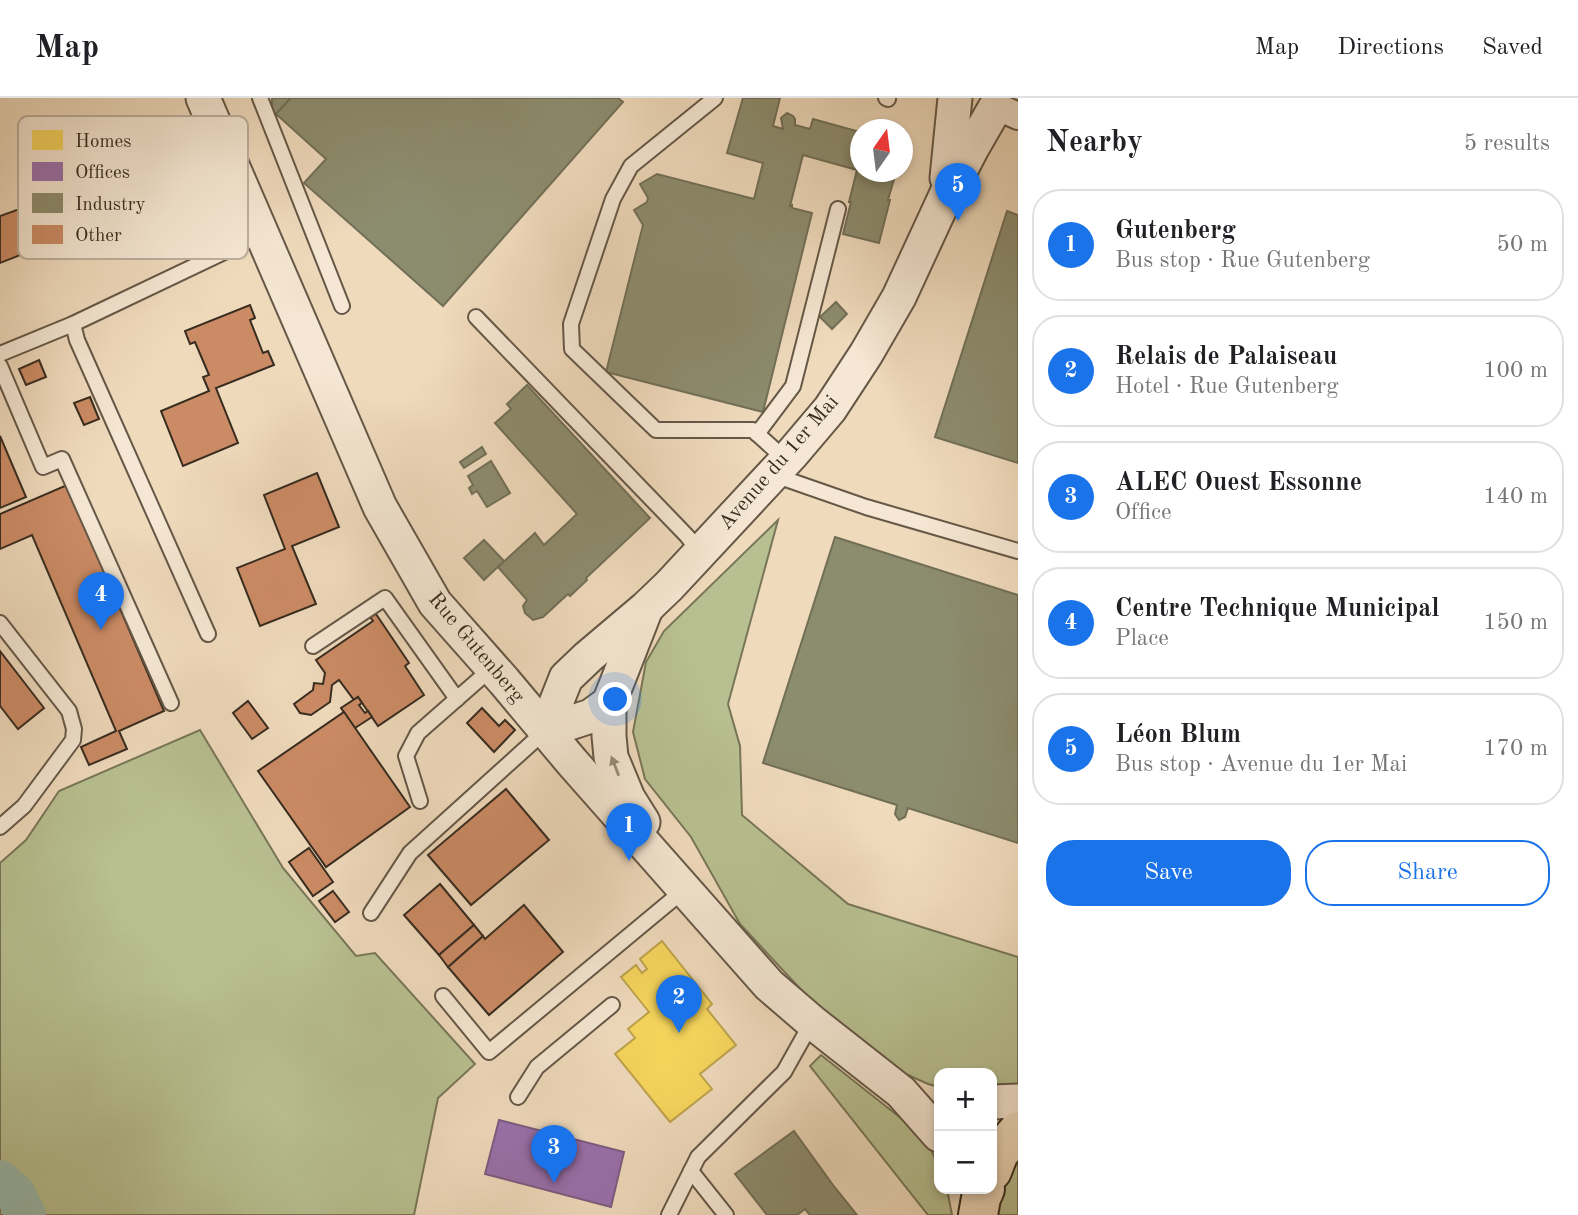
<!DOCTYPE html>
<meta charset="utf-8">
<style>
:root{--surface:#fff;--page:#f6f6f6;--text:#202124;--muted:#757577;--line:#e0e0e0;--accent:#1a73e8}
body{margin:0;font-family:"Old Standard TT",serif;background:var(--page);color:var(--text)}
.controls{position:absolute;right:21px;bottom:21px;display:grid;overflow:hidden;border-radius:14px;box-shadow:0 4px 10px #0003}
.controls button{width:63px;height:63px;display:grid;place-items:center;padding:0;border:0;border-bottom:2px solid var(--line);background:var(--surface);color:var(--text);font:35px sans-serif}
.compass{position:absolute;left:850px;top:21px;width:63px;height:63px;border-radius:50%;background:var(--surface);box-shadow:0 4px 10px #0003;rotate:14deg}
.you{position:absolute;left:616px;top:602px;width:24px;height:24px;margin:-18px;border:5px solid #fff;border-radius:50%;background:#1a73e8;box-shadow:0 0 0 10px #1a73e833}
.badge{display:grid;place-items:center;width:46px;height:46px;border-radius:50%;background:var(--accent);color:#fff;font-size:23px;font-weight:700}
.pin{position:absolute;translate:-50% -58px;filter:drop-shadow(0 2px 4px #0008)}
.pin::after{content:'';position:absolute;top:37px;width:24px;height:21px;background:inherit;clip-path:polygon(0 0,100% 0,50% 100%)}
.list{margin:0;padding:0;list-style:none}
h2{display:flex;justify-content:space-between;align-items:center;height:91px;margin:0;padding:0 28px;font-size:30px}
h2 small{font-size:23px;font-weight:400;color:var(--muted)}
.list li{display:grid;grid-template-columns:46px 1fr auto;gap:21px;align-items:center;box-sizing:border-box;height:112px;margin:0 14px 14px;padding:0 14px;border:2px solid var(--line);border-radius:28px}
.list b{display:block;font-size:26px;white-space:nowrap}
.list p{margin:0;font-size:23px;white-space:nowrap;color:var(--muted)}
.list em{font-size:23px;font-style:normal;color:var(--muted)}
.actions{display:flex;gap:14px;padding:21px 28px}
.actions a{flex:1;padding:16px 0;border:2px solid var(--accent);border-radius:28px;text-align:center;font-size:24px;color:var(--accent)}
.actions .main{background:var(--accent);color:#fff}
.map{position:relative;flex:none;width:1018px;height:1117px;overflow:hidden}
header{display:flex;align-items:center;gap:42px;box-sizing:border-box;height:98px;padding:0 35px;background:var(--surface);border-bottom:2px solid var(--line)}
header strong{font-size:33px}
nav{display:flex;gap:38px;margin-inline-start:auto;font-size:24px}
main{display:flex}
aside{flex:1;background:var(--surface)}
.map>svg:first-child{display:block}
.green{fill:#b8c091;stroke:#787658;stroke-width:2}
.homes{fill:#f6d55c;stroke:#bda24a;stroke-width:2}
.offices{fill:#9970ab;stroke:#7c5c81;stroke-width:2}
.industry{fill:#8c8c6e;stroke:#726f57;stroke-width:2}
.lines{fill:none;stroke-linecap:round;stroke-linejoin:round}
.river{stroke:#9abbac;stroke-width:40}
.building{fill:#cb8b65;stroke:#372c20;stroke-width:2}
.service-casing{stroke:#655847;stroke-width:18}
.minor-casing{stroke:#655847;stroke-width:30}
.tertiary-casing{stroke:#655847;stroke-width:37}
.primary-casing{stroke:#372c20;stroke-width:42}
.service{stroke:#f5e7d3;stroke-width:14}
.minor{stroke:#f5e7d3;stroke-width:26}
.tertiary{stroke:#f5e7d3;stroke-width:33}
.primary{stroke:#efdabc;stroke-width:38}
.oneway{fill:#968a7a}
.labels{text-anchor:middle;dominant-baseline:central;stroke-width:7;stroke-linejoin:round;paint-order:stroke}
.street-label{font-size:21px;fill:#372c20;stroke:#f5e7d3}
.key{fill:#f5e7d3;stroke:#bcaf9d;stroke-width:2}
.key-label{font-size:19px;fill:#372c20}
</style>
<header>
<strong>Map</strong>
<nav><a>Map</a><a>Directions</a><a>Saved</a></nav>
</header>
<main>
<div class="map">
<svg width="1018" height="1117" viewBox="0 0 1018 1117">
<rect width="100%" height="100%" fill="#efdabc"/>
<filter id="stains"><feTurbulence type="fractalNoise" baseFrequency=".00286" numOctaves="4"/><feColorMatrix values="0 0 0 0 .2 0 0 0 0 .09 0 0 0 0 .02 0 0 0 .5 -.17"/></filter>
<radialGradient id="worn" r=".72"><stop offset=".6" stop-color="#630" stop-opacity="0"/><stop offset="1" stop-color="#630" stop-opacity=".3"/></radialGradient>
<!-- green -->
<g class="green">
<path d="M778,422l-50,184 12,42 2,69 106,89 170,53v133l-26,1v-18h-53v14l-11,-3 -38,-17 -84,-72 -66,-71 -49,-87 -46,-58 -12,-47 13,-70 18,-31z"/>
<path d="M200,632l83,138 73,88 19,-3 100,111 -37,34 -24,117h-414v-352l26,-23 33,-49z"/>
<path d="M821,957l81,64 25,21 12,28v21h8l5,26h-24l-118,-149z"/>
<path d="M1018,1052v65h-24l8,-35z"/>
</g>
<!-- homes -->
<path class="homes" d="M662,843l50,63 -5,5 29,36 -36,29 12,15 -42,33 -55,-68 20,-16 -7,-9 21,-17 -28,-35 15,-12 6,8 5,-4 -7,-10z"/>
<!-- offices -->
<path class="offices" d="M499,1022l125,32 -13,55 -126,-33z"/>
<!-- industry -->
<g class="industry">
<path d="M272,0h19l-15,16 -4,-3z"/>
<path d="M291,0h327l5,4 -180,204 -139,-123 22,-24 -50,-45z"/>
<path d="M743,0h37l-7,28 10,3 -2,-11 6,-5 6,3 2,3v6l15,4 3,-10 47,13v40h36l-8,28h2l-11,43 -36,-9 8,-32h-2l8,-32 -54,-15 -13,51 2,-1v3l20,5 -49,199 -157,-40 37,-147 -9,-15 13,-8 1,-4 -8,-14 17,-10 97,25 9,-36 -36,-10z"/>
<path d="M1007,113l11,4v248l-83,-26z"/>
<path d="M836,204l11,12 -15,15 -12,-12z"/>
<path d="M527,287l123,133 -64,60 1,2 -17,16 -2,-2 -25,23 -10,3 -8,-7 -2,-7 4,-6 -29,-33 37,-34 9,12 33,-31 -82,-91 16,-14 -4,-5z"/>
<path d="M482,349l4,7 -22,14 -4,-6z"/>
<path d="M491,363l19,32 -23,14 -10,-16 -5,3 -3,-6 4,-3 -5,-9z"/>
<path d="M835,439l183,58v248l-110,-35 -3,9 -6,3 -4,-6 2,-9 -134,-42z"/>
<path d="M484,442l20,21 -20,19 -20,-22z"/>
<path d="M794,1033l39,54 24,30h-47l-5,-6 -8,6h-30l-32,-41z"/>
</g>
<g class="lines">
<!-- river -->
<path class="river" d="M0,1082l15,13 11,22"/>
</g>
<!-- building -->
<g class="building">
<path d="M145,42l11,1 5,5 17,47 -125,49 -2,-5 -9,4 1,5 -43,17v-47l28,-10 2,6 9,-4 -2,-5 99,-40 -3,-12 3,-6z"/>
<path d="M250,207l5,13 -5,2 13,33 5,-2 6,14 -58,23 22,55 -55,23 -22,-55 48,-20 -6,-14 6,-2 -14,-33 -5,2 -5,-13z"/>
<path d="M39,262l7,17 -20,8 -7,-16z"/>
<path d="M90,299l9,22 -15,6 -10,-22z"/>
<path d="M0,338l26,61 -26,11z"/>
<path d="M317,375l22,54 -47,19 24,58 -56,22 -23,-58 48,-19 -21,-54z"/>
<path d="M67,387l97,226 -45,20 8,18 -38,16 -8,-18 35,-16 -84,-196 -32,14v-35z"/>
<path d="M376,516l33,49 -4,3 19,29 -46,31 -20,-29 -4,3 -15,-20 -7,5 -2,17 -19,13 -11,-2 -6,-9 19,-14 1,-7 9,1 2,-11 -9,-13 57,-39 -3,-4z"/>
<path d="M0,553l44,57 -26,21 -18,-23z"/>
<path d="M358,599l4,6 -3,2 6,8 3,-2 4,6 -17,11 -14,-20z"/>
<path d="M248,603l20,27 -16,11 -19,-26z"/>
<path d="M482,610l17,18 6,-6 10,10 -21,22 -27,-29z"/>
<path d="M344,614l66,95 -84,60 -68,-96z"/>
<path d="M506,691l43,51 -78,65 -43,-50z"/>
<path d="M309,750l24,34 -20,14 -24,-34z"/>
<path d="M440,786l34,41 -35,30 -35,-40z"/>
<path d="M333,793l16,21 -14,10 -16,-21z"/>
<path d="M524,807l39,47 -74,63 -41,-48 35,-31 2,3z"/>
<path d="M474,827l9,11 -35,31 -9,-12z"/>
</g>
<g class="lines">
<!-- service casing -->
<g class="service-casing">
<g id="service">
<path d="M260,0l82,208"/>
<path d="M715,0l-84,68 -18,33 -42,125 1,25 84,81h97l33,30"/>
<path d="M886,0l2,1"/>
<path d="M476,219l211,219 13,16"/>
<path d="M0,256l73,-30"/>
<path d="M0,268l43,101 19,-8 109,244"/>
<path d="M757,336l36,-48 45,-177"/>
<path d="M774,377l92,32 152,44"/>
<path d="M0,525l69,88 5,18 -1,11 -49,66 -24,21"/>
<path d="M208,536l-131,-294 -4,-16 189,-90"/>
<path d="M313,548l72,-48 72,101"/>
<path d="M420,703l-14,-45 12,-23 74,-65"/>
<path d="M371,815l39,-60 135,-122"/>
<path d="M443,898l46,56 195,-162"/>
<path d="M518,999l19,-30 75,-62"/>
<path d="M691,1073l35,44"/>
<path d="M669,1117l29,-58 86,-85 28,-50"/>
</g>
</g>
<!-- minor casing -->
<g class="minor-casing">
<path id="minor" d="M998,9l20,9"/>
</g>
<!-- tertiary casing -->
<g class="tertiary-casing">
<g id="tertiary">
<path d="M203,0l177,409 55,96 69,78 68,81 197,223 43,37 89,70 38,43"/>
<path d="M947,80l8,-80"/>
<path d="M545,633l21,-53 22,-21 58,-49 23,-22 122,-131 39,-46 36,-55 33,-57 49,-106 9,-14 15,-29 23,-40"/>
<path d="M545,633l46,-15 18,-13"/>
<path d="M643,724l-15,-24 -17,-41 -2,-21v-33l36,-92"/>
<path d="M992,1004l26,-1"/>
</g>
</g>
<!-- primary casing -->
<g class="primary-casing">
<g id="primary">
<path d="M992,1073l7,-18 19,-22"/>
<path d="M978,1117l3,-17 4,-9"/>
</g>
</g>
<!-- service -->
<use href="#service" class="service"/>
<!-- minor -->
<use href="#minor" class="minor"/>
<!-- tertiary -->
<use href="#tertiary" class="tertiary"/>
<!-- primary -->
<use href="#primary" class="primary"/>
</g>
<!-- one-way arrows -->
<defs><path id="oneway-solid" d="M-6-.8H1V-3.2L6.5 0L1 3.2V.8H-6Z" transform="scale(1.75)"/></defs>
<use class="oneway" href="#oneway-solid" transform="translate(615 668) rotate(-111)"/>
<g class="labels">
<!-- street labels -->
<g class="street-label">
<text transform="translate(779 365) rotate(-49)">Avenue du 1er Mai</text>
<text transform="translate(476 550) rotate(50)">Rue Gutenberg</text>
</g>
</g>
<!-- legend -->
<rect x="18" y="18" width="230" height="143" rx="10" class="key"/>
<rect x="32" y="32" width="31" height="20" fill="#f6d55c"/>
<rect x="32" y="64" width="31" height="19" fill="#9970ab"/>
<rect x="32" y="95" width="31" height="20" fill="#8c8c6e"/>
<rect x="32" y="127" width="31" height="19" fill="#cb8b65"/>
<g class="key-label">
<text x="75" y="49">Homes</text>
<text x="75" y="80">Offices</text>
<text x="75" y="112">Industry</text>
<text x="75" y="143">Other</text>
</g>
<rect width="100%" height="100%" filter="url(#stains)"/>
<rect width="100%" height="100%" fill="url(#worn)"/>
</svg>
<div class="controls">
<button>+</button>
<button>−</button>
</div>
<svg class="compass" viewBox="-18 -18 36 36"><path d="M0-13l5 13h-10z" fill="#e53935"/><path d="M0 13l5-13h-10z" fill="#757577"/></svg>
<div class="you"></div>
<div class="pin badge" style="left:629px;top:763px">1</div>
<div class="pin badge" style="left:679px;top:935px">2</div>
<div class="pin badge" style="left:554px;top:1085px">3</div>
<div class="pin badge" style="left:101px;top:532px">4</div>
<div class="pin badge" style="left:958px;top:123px">5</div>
</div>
<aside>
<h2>Nearby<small>5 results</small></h2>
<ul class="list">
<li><span class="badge">1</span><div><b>Gutenberg</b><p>Bus stop · Rue Gutenberg</p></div><em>50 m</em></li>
<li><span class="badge">2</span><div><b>Relais de Palaiseau</b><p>Hotel · Rue Gutenberg</p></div><em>100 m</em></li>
<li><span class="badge">3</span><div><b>ALEC Ouest Essonne</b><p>Office</p></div><em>140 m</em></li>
<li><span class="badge">4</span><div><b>Centre Technique Municipal</b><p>Place</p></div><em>150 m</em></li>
<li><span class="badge">5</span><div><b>Léon Blum</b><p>Bus stop · Avenue du 1er Mai</p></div><em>170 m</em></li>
</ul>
<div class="actions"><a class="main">Save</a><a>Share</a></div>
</aside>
</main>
